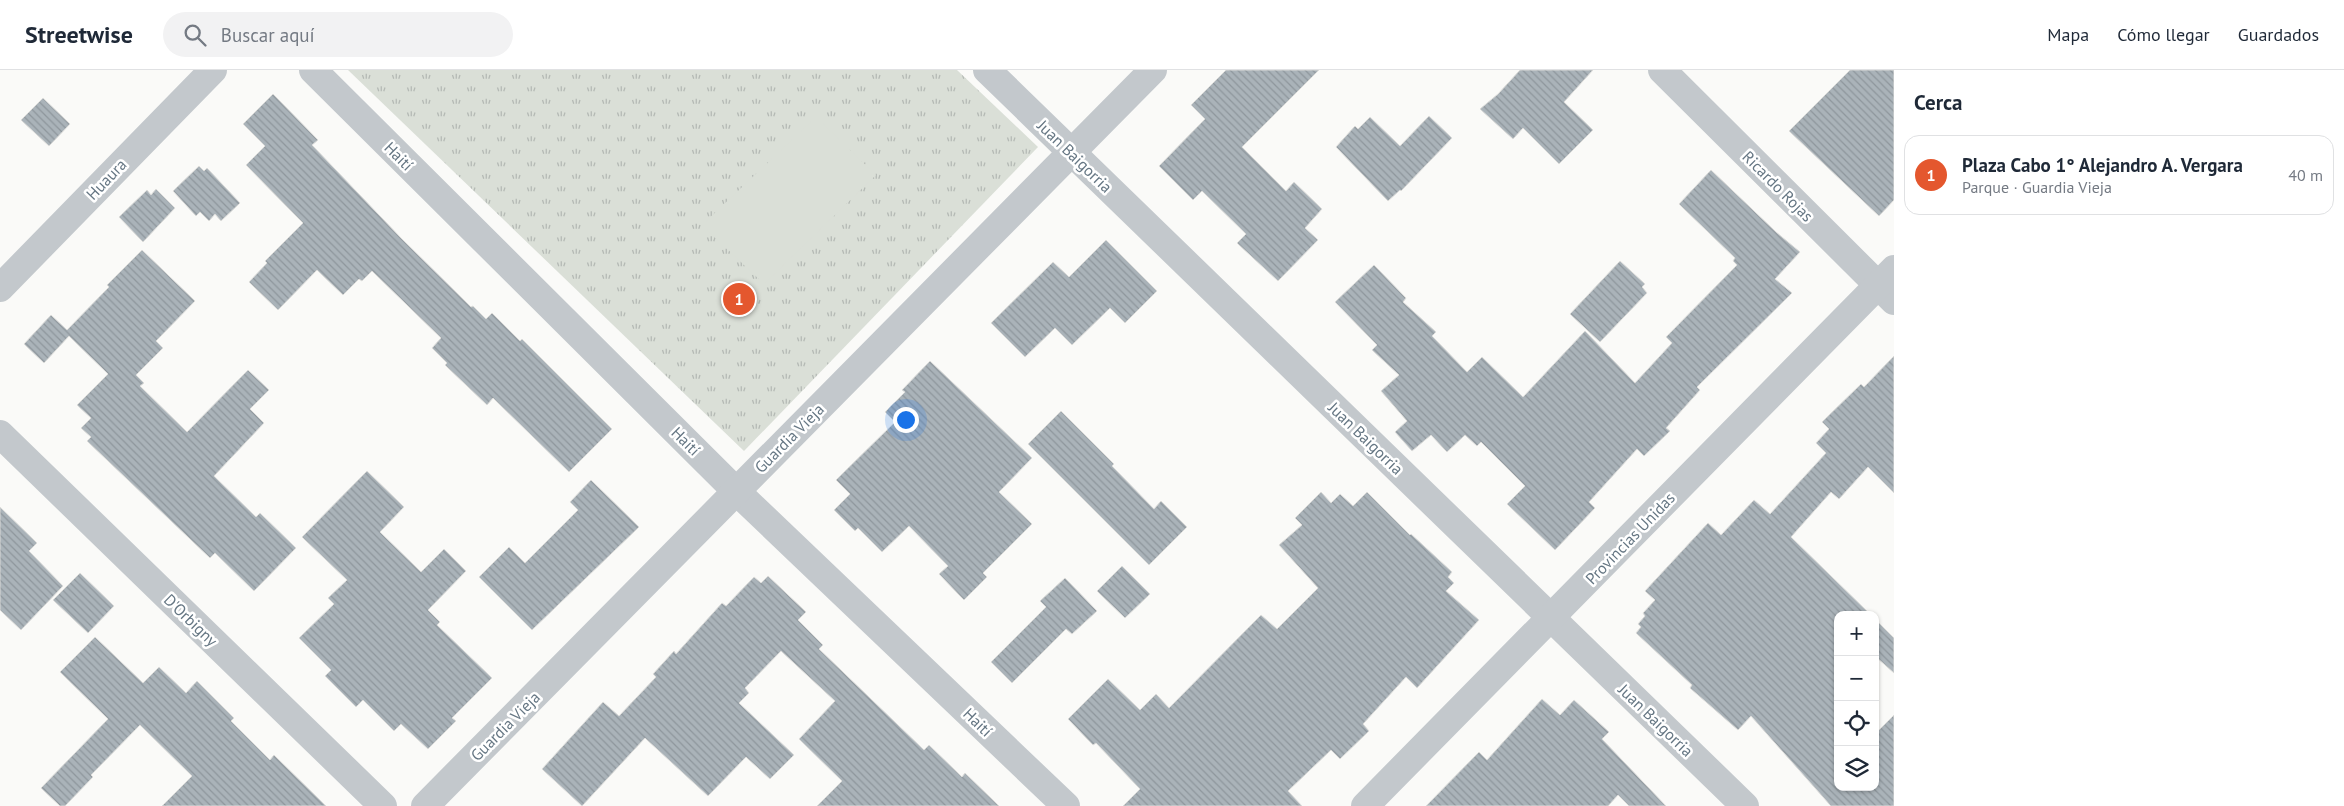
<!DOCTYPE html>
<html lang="es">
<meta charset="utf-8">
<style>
:root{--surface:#fff;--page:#f2f2f3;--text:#1f2937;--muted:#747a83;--line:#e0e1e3;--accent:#e4572e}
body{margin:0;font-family:"PT Sans",sans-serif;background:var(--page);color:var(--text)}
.controls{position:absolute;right:15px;bottom:15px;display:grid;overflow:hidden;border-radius:10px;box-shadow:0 1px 4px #0004}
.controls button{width:45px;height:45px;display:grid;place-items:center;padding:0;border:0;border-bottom:1px solid var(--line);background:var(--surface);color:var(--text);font:25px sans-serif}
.you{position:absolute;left:905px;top:349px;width:18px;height:18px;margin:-12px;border:4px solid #fff;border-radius:50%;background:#1a73e8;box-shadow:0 0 0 8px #1a73e833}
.badge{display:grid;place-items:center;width:32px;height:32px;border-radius:50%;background:var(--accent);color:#fff;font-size:16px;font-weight:700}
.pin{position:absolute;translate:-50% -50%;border:2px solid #fff;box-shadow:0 1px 5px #0006}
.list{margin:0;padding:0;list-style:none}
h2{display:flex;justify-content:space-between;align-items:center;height:65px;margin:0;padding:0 20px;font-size:21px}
h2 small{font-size:16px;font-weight:400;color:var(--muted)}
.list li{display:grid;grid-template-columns:32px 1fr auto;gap:15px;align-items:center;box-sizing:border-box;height:80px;margin:0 10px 10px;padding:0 10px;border:1px solid var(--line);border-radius:15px}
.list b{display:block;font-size:19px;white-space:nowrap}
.list p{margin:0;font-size:16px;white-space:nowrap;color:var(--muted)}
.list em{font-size:16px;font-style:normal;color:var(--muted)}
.icon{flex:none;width:28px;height:28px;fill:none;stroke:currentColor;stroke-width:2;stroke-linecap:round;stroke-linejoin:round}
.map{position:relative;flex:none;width:1894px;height:736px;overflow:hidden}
header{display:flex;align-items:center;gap:30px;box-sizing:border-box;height:70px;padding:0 25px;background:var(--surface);border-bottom:1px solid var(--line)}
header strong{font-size:24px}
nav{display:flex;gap:28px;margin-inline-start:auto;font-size:18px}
.search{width:350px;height:45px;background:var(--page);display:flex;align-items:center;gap:12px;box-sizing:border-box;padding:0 18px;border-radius:28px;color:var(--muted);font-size:19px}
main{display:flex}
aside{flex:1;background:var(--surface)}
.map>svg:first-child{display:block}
.grass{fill:url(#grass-tufts)}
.garden{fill:#dadfd7}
.building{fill:url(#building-back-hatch);stroke:#dcdcda}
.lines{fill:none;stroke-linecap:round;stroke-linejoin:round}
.street{stroke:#c3c8cc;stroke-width:28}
.labels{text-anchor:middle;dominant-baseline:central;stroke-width:5;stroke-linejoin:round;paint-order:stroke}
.street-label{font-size:16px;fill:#657683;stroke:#fff}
</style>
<header>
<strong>Streetwise</strong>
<div class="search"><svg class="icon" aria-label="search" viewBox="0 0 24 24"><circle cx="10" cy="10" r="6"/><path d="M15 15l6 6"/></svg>Buscar aquí</div>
<nav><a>Mapa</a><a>Cómo llegar</a><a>Guardados</a></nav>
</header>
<main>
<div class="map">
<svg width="1894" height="736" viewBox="0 0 1894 736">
<defs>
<pattern id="grass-tufts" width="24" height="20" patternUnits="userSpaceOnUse" patternTransform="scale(1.25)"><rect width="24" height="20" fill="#dadfd7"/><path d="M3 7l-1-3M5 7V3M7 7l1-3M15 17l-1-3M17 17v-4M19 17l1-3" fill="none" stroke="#b4b9b4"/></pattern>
<pattern id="building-back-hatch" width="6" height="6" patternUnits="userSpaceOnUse" patternTransform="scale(1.25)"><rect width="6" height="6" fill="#aab3b9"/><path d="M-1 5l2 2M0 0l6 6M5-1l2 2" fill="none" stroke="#8e969c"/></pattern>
</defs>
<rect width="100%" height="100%" fill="#fafaf8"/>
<!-- grass -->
<path class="grass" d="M348,0h609l81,77 -294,304z"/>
<!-- garden -->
<path class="garden" d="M816,47l60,58 -112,109 -62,-59z"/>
<!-- building -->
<g class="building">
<path d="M1226,0h93l-77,77 44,44 8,-9 28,27 -17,19 13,12 -40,41 -41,-38 9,-9 -44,-43 -9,9 -34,-34 46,-47 -14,-14z"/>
<path d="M1520,0h73l-29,32 29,28 -34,34 -36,-36 -10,11 -33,-30 18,-15z"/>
<path d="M1850,0h44v130l-15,16 -90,-85z"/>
<path d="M273,24l45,46 -6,5 89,93 70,69 2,-1 13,13 6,-6 28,28 2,-2 90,90 -43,43 -76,-74 -6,7 -42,-40 2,-2 -15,-15 9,-10 -69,-67 -10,10 -3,-2 -16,16 -26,-25 -39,40 -29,-28 18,-19 -2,-2 38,-38 -57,-58 19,-19 -22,-22z"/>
<path d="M43,28l27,26 -21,22 -28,-26z"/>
<path d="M1429,46l23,22 -51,53 -1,-1 -12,11 -52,-54 19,-21 3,3 12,-12 30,29z"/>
<path d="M199,96l5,5 3,-3 33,35 -19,18 -6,-7 -6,7 -9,-9 -4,4 -23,-25z"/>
<path d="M1711,100l65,62 24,20 -25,27 17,14 -95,94 3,3 -34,38 4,3 -26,25 -7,-7 -48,53 6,6 -40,42 -48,-46 18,-18 -44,-44 -4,4 -12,-11 -18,17 -16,-17 -19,16 -17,-19 12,-11 -26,-30 18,-16 -27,-25 5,-5 -42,-43 39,-37 32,33 -3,4 33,30 -4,4 35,36 15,-15 41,40 62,-66 50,52 37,-40 -6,-6 71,-72 -4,-4 2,-3 -56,-54z"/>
<path d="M156,119l19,19 -32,34 -24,-25 28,-27 4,5z"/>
<path d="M1106,170l51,51 -32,32 -15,-15 -38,37 -17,-17 -30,29 -34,-34 62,-61 16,15z"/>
<path d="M142,180l53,51 -39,40 7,7 -27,27 8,8 -4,3 47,46 61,-62 21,20 -19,19 14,14 -50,53 42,41 4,-4 36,35 -42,43 -39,-38 -5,5 -123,-117 4,-4 -10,-9 10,-10 -14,-13 31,-31 -39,-38 -25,27 -20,-19 27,-29 16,15 42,-43 -2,-2z"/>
<path d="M1620,191l25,23 -3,3 5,6 -47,49 -30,-28z"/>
<path d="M1894,286v137l-26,-26 -29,32 -8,-7 -40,45 80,78h-33v172h37v-53l19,-19v91h-63l-80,-90 -13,14 -48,-42 2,-3 -56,-52 5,-6 -3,-3 7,-8 -2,-3 12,-13 -10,-9 63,-68 13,12 33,-35 16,14 56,-61 -10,-10 13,-14 -7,-7 39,-38 3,3z"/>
<path d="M930,291l102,97 -33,34 33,32 -49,49 4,4 -23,23 -25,-26 9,-8 -39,-40 -27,26 -24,-24 -3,3 -21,-21 16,-16 -14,-14 59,-58 -10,-10 20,-20 -3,-2z"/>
<path d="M1061,341l53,53 -2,2 42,43 7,-8 26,26 -38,38 -121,-121z"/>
<path d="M367,401l37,36 -24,25 41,40 23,-23 22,22 -38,39 12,12 -3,3 55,53 -40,40 4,3 -28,28 -27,-25 -7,7 -31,-31 -7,7 -31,-31 6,-6 -32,-32 35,-34 -6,-6 19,-18 -45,-43z"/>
<path d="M591,410l48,47 -107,103 -53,-53 30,-30 16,16 53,-53 -8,-8z"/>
<path d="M1321,422l10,11 9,-9 13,12 14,-14 43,43 1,-1 41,38 -4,5 6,6 -8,8 33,29 -62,68 -11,-11 -43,47 6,7 -29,28 -9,-9 -43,41 14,15h-179l17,-17 -44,-46 -3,2 -25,-26 40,-40 32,31 16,-16 13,14 92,-93 16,14 41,-41 -39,-43 23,-20 -7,-7z"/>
<path d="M0,437l37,36 -8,8 34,35 -42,44 -21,-20z"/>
<path d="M1122,496l28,28 -25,24 -28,-27z"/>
<path d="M80,503l34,33 -26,27 -35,-33z"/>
<path d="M768,506l38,36 -8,8 25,25 -4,4 105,101 5,-5 33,32 3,-4 34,33h-182l25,-25 -43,-42 36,-38 -54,-50 -36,37 4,5 -10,10 55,52 -24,24 -24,-22 -38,39 -63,-58 -63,68 -40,-37 61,-67 16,14 37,-39 -3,-3 21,-23 2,3 46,-51 4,3 28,-29 7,6z"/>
<path d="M1065,508l32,33 -25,23 -6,-5 -54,54 -21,-21 55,-55 -6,-6z"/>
<path d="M1875,549l19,19v35l-19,-17z"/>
<path d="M95,567l48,46 16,-16 27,26 11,-12 37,37 -3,3 39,39 4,-5 52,51h-164l30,-30 -52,-51 -49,50 2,2 -28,29h-5l-19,-18 67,-69 -48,-47z"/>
<path d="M1542,629l18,16 14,-15 35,32 -7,7 64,67h-37l-11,-11 -10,11h-182l53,-54 8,8z"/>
</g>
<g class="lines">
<!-- street -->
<g class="street">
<path d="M313,0l423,421 330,315"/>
<path d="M987,0l758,736"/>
<path d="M1662,0l232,231"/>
<path d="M0,218l213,-218"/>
<path d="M0,364l383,372"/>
<path d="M425,736l728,-736"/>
<path d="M1365,736l529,-537"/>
</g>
</g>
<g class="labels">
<!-- street labels -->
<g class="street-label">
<text transform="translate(399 86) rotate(45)">Haití</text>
<text transform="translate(1075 86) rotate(44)">Juan Baigorria</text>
<text transform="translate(106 109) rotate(-46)">Huaura</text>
<text transform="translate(1778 116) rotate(45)">Ricardo Rojas</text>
<text transform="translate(789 368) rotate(-45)">Guardia Vieja</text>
<text transform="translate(1366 368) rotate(44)">Juan Baigorria</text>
<text transform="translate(686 371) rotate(45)">Haití</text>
<text transform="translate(1630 468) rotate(-46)">Provincias Unidas</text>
<text transform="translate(191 550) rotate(44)">D'Orbigny</text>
<text transform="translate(1656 650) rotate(44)">Juan Baigorria</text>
<text transform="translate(978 652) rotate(44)">Haití</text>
<text transform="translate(505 656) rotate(-45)">Guardia Vieja</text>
</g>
</g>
</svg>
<div class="controls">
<button>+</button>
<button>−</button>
<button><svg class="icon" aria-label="locate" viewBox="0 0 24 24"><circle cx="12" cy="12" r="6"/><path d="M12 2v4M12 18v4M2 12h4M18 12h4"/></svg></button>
<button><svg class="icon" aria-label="layers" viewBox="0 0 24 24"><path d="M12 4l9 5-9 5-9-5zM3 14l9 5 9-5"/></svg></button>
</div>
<div class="you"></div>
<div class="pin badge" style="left:739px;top:229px">1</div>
</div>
<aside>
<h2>Cerca<small></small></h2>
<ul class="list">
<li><span class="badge">1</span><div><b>Plaza Cabo 1° Alejandro A. Vergara</b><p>Parque · Guardia Vieja</p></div><em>40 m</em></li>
</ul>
</aside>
</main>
